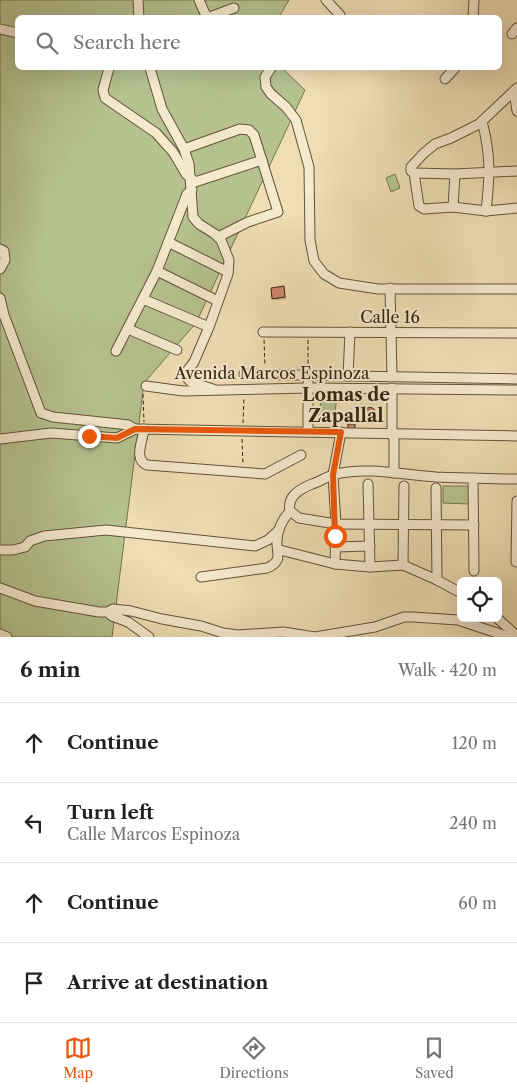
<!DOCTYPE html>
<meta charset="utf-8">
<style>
:root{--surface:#fff;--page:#f2f2f2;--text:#222;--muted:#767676;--line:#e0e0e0;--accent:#ea580c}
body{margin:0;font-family:"Libre Caslon Text",serif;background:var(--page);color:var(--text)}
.controls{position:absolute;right:15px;bottom:15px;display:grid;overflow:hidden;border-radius:8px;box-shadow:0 5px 20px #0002}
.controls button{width:45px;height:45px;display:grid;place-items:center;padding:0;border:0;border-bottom:1px solid var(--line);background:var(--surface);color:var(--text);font:25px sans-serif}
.stop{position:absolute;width:15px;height:15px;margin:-11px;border:4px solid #ea580c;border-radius:50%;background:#fff}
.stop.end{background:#ea580c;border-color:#fff;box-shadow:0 1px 5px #0008}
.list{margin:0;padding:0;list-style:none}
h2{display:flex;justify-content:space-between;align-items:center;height:65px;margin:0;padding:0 20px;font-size:21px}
h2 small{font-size:16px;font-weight:400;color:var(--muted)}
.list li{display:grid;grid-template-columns:32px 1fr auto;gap:15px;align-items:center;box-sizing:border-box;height:80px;padding:0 20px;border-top:1px solid var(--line)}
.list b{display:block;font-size:19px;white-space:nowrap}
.list p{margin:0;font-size:16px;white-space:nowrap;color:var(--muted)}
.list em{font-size:16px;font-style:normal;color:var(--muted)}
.icon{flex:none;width:28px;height:28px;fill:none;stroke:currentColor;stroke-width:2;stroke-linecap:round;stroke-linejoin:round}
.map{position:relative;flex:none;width:517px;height:637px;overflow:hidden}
.search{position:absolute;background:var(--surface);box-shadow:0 5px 20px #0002;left:15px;right:15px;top:15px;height:55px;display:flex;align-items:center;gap:12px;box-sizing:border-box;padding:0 18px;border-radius:8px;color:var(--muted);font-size:19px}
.sheet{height:385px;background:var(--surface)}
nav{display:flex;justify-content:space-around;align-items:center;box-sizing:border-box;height:70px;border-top:1px solid var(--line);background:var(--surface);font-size:14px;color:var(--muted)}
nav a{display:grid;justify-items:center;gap:2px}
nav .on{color:var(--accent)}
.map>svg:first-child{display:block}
.green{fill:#b5c290;stroke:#747450}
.shadow{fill:#0003}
.building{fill:#cd8572;stroke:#342510}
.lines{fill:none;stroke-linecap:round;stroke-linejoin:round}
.minor-casing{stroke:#635339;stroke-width:11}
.path{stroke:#342510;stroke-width:1;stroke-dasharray:4 2.5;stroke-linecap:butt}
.minor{stroke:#f5e9ce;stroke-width:9}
.route{stroke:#ea580c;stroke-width:6}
.labels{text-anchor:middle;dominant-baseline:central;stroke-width:4;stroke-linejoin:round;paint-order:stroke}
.street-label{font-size:16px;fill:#342510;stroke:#f5e9ce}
.neighbourhood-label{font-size:18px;font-weight:bold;fill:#342510;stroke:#f5e9ce}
</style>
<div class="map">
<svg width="517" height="637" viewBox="0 0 517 637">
<rect width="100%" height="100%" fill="#efddb4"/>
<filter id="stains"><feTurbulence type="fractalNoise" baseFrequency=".004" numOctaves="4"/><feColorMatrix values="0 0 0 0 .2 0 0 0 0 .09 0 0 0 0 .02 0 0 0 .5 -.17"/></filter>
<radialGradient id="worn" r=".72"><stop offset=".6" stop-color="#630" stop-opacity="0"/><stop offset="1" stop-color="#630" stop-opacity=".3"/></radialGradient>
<!-- green -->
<g class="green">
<path d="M0,0h289l-10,17 -261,1v50h264l23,22 -109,233 -52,60 -32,254h-112z"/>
<path d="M395,174l5,14 -9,4 -5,-14z"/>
<path d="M322,395l15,3 -4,25 -15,-3z"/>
<path d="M443,486h27l-1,18 -26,-1z"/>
</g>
<!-- shadow -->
<g class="shadow">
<path d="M283,287l4,12 -11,1 -2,-1z"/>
<path d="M371,409l4,3 1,3 -1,3 -8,4 -1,-9 1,-3z"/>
</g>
<!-- building -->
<g class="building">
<path d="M284,286l1,11 -13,2 -1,-11z"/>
<circle cx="370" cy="413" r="5.5"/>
<path d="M366,417l4,2 3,-1v5h-8z"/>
<rect x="348" y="424" width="7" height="5"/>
</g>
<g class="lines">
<!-- minor casing -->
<g class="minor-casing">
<g id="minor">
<path d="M138,0l1,18"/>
<path d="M199,0l8,18"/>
<path d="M326,0l14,15 1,3"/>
<path d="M207,18l27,-10"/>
<path d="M473,18l1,-18"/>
<path d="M0,29l18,4"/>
<path d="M512,34l5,-6"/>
<path d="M109,68l-6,22 2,8 51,35 17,19 13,22 6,5"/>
<path d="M150,68l12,41 22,40 5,15 4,53 6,7 16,10 6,6 8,20 -1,14 -19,53 -15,35 -7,9 1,8 3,3 22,7"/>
<path d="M271,68l-6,9 1,10 5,7 15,13 10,13 13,47 1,73 4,21 10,13 15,9 39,6h139"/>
<path d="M445,79l10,-11"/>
<path d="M517,88l-38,36 -28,14 -16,6 -11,9 -13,14v4l3,2 5,33 5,3 29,-2 33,4 31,-3"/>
<path d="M514,91l3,20"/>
<path d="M482,121c9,35 8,54 4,90"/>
<path d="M184,149l56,-20 9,1 5,5 24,77 -30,10 -30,15"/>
<path d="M414,173l41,1 62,-3"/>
<path d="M192,183l70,-23"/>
<path d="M453,207l2,-33"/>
<path d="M168,242l60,30"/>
<path d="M0,249l4,2 1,9 -5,9"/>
<path d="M157,271l61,30"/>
<path d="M390,288l2,89"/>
<path d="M0,298l4,17 37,98 12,4 67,7 8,1 7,4"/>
<path d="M143,299l66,28"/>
<path d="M128,329l49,21"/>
<path d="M263,332l254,1"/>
<path d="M116,351l41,-80 30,-77 5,-4"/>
<path d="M244,374l273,5"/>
<path d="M348,376l2,-44"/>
<path d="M308,383v49"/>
<path d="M146,386l37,5 125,-3 209,2"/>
<path d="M392,388v47"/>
<path d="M144,429c-1,12 -11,30 3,36l118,9 36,-19"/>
<path d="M0,439l51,-6 66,5 18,-9 382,7"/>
<path d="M394,473v-38"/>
<path d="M473,478l1,93"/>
<path d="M368,484l2,83"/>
<path d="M436,488l1,92"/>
<path d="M474,525l-138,-1 -37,-6 -9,-7c-3,-15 10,-22 22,-27 7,-2 14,-7 21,-9 33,-9 70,0 103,2 27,1 54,2 81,2"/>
<path d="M335,547l35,-1"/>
<path d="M0,550h13l12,-3 5,-6 14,-5 62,-6 149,16 13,-6 11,-10"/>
<path d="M280,550l55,14 35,3 33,-2 34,15 24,13"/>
<path d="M516,562l1,-61"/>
<path d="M335,564l1,-40 -3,-49 8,-43"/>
<path d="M403,565l1,-79"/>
<path d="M201,577l66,-9c17,-7 9,-16 10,-27 0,-11 6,-22 13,-30"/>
<path d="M0,588l35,13 64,11h9"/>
<path d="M497,618l20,18"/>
<path d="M0,634l7,3"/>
<path d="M149,637l-21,-15 -16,-6 -4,-4 5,-3 18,2 31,8 39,7 22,7 15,2 45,-3 32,5 60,-10 29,-10h9l45,3 51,17"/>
</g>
</g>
<!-- path -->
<g class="path">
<path d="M264,340l1,26"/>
<path d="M308,340v28"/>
<path d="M143,394l1,28"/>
<path d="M243,423l1,-26"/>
<path d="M242,439l1,26"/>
</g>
<!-- minor -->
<use href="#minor" class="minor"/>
</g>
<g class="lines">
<!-- route -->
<path class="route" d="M89,436l28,2 18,-9 206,3 -8,43 2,61"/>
</g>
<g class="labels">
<!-- street labels -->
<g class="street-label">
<text x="390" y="317">Calle 16</text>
<text x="272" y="373">Avenida Marcos Espinoza</text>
</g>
<!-- neighbourhood labels -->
<g class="neighbourhood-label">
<text x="346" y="395">Lomas de<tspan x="346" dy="21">Zapallal</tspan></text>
</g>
</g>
<rect width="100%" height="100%" filter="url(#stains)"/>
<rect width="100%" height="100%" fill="url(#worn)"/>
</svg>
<div class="controls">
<button><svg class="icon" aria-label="locate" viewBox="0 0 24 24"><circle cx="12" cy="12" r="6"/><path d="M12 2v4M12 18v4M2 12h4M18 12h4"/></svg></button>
</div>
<div class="stop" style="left:335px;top:536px"></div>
<div class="stop end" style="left:89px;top:436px"></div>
<div class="search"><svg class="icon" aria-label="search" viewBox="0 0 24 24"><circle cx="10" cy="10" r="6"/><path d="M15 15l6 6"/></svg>Search here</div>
</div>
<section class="sheet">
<h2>6 min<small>Walk · 420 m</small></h2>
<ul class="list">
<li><svg class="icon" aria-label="ahead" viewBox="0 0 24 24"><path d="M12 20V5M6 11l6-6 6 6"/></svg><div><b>Continue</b></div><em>120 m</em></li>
<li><svg class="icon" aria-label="left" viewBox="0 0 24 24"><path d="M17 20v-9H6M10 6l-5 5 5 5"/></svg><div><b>Turn left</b><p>Calle Marcos Espinoza</p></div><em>240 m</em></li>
<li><svg class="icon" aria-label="ahead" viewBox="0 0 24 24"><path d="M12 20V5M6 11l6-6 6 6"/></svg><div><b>Continue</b></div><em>60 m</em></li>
<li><svg class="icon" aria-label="arrive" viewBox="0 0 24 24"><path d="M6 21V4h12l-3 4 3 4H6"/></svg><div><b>Arrive at destination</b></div></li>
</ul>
</section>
<nav>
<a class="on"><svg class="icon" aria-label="map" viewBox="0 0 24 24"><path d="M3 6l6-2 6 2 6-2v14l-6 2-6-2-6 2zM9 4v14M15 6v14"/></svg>Map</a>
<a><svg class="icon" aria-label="directions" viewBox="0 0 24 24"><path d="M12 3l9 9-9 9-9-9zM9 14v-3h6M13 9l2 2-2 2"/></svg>Directions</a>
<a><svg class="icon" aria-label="saved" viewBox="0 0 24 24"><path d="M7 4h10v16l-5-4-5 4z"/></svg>Saved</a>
</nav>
